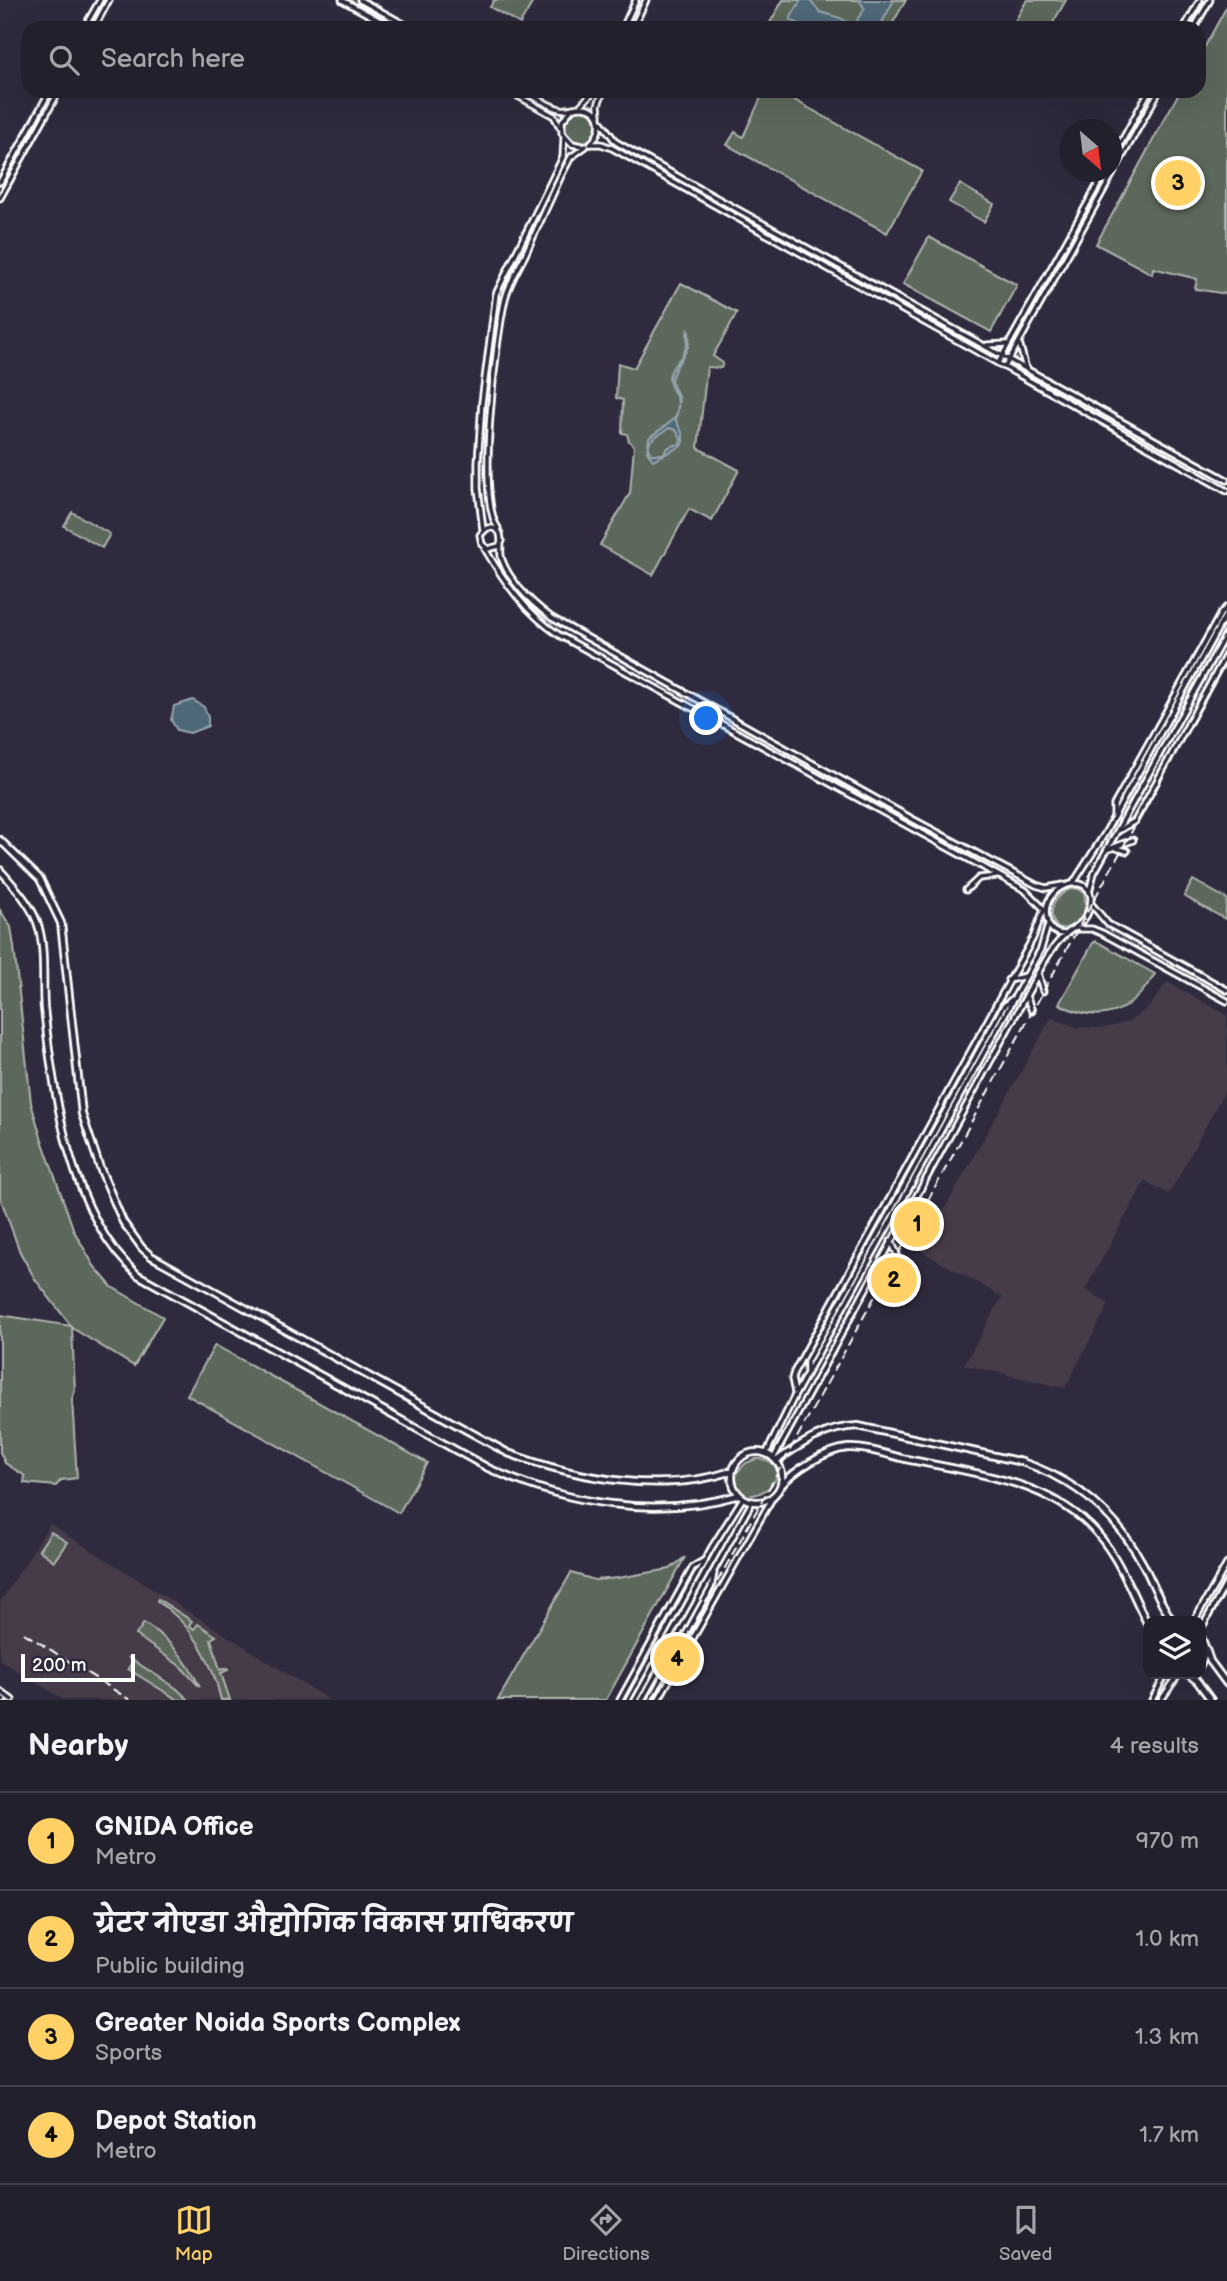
<!DOCTYPE html>
<meta charset="utf-8">
<style>
:root{--surface:#23202e;--page:#2b2836;--text:#f1f3f6;--muted:#a3a3aa;--line:#403e4a;--accent:#ffd166}
body{margin:0;font-family:"Balsamiq Sans","Playpen Sans Deva",sans-serif;background:var(--page);color:var(--text)}
.controls{position:absolute;right:21px;bottom:21px;display:grid;overflow:hidden;border-radius:14px;box-shadow:0 7px 28px #0002}
.controls button{width:63px;height:63px;display:grid;place-items:center;padding:0;border:0;border-bottom:2px solid var(--line);background:var(--surface);color:var(--text);font:35px sans-serif}
.compass{position:absolute;left:1059px;top:119px;width:63px;height:63px;border-radius:50%;background:var(--surface);box-shadow:0 7px 28px #0002;rotate:152deg}
.scale{position:absolute;left:21px;bottom:18px;width:114px;box-sizing:border-box;padding-left:7px;border:4px solid #fff;border-top:0;font-size:19px;line-height:24px;white-space:nowrap;color:#fff;-webkit-text-stroke:5px #2f2a3d;paint-order:stroke}
.you{position:absolute;left:707px;top:719px;width:24px;height:24px;margin:-18px;border:5px solid #fff;border-radius:50%;background:#1a73e8;box-shadow:0 0 0 10px #1a73e833}
.badge{display:grid;place-items:center;width:46px;height:46px;border-radius:50%;background:var(--accent);color:#111;font-size:23px;font-weight:700}
.pin{position:absolute;translate:-50% -50%;border:4px solid #fff;box-shadow:0 2px 7px #0006}
.list{margin:0;padding:0;list-style:none}
h2{display:flex;justify-content:space-between;align-items:center;height:91px;margin:0;padding:0 28px;font-size:30px}
h2 small{font-size:23px;font-weight:400;color:var(--muted)}
.list li{display:grid;grid-template-columns:46px 1fr auto;gap:21px;align-items:center;box-sizing:border-box;height:98px;padding:0 28px;border-top:2px solid var(--line)}
.list b{display:block;font-size:26px;white-space:nowrap}
.list p{margin:0;font-size:23px;white-space:nowrap;color:var(--muted)}
.list em{font-size:23px;font-style:normal;color:var(--muted)}
.icon{flex:none;width:38px;height:38px;fill:none;stroke:currentColor;stroke-width:2;stroke-linecap:round;stroke-linejoin:round}
.map{position:relative;flex:none;width:1227px;height:1700px;overflow:hidden}
.search{position:absolute;background:var(--surface);box-shadow:0 7px 28px #0002;left:21px;right:21px;top:21px;height:77px;display:flex;align-items:center;gap:18px;box-sizing:border-box;padding:0 24px;border-radius:21px;color:var(--muted);font-size:26px}
.sheet{height:483px;background:var(--surface)}
nav{display:flex;justify-content:space-around;align-items:center;box-sizing:border-box;height:98px;border-top:2px solid var(--line);background:var(--surface);font-size:19px;color:var(--muted)}
nav a{display:grid;justify-items:center;gap:4px}
nav .on{color:var(--accent)}
.map>svg:first-child{display:block}
.built{fill:#453a4a}
.green{fill:#5d685c;stroke:#aeb4ae;stroke-width:2}
.water{fill:#4f6877;stroke:#95a4ad;stroke-width:2;fill-rule:evenodd}
.lines{fill:none;stroke-linecap:round;stroke-linejoin:round}
.tertiary-casing{stroke:#fff;stroke-width:9}
.secondary-casing{stroke:#fff;stroke-width:10}
.tertiary{stroke:#2f2a3d;stroke-width:3.5}
.secondary{stroke:#2f2a3d;stroke-width:4.5}
.rail{stroke:#fff;stroke-width:2;stroke-dasharray:10 5;stroke-linecap:butt}
</style>
<div class="map">
<svg width="1227" height="1700" viewBox="0 0 1227 1700">
<rect width="100%" height="100%" fill="#2f2a3d"/>
<filter id="ink" filterUnits="userSpaceOnUse"><feTurbulence type="fractalNoise" baseFrequency=".0143" numOctaves="2"/><feDisplacementMap in="SourceGraphic" scale="14" xChannelSelector="R" yChannelSelector="G"/><feConvolveMatrix kernelMatrix="1 2 1 2 8 2 1 2 1" color-interpolation-filters="sRGB"/></filter>
<g filter="url(#ink)">
<!-- built -->
<g class="built">
<path d="M1167,982l60,33v72l-58,107 -24,-13 -60,109 24,14 -44,84 -101,-23 38,-68 -81,-46 130,-233 26,9 28,1 23,-6 22,-16z"/>
<path d="M50,1524l279,176h-265l-64,-40v-58z"/>
</g>
<!-- green -->
<g class="green">
<path d="M494,0h40l-14,24 -30,-17z"/>
<path d="M783,0h123l-16,28h-123z"/>
<path d="M1027,0h39l-16,28h-39z"/>
<path d="M1227,6v288l-32,-5 2,-10 -44,-11 -1,6 -56,-30 84,-153h19v-34z"/>
<path d="M764,91h14l144,80 -35,62 -160,-88 8,-13 8,5z"/>
<circle cx="581" cy="126" r="16"/>
<path d="M960,184l34,20 -10,18 -35,-20z"/>
<path d="M929,237l88,48 -26,47 -88,-48z"/>
<path d="M681,283l56,30 -24,43 10,7 -2,5 -14,-1 -9,81 41,22 -27,51 -23,-12 -36,66 -53,-30 30,-52 4,-47 -5,-5 -2,-7 -5,-1 1,-33 -7,-2 2,-35 16,5z"/>
<path d="M72,512l38,22 -8,14 -38,-22z"/>
<path d="M1193,880l34,19 -2,20 -41,-23z"/>
<path d="M1076,888l8,4c5,20 -4,35 -25,37 -16,-16 -3,-38 17,-41z"/>
<path d="M0,910l11,17 3,20 17,156 10,34 33,94 20,35 18,21 51,30 -29,49 -62,-38 3,63 -3,8 5,79 -16,2 -5,6 -32,-3 1,-7 -20,-13 -5,-11v-137l71,11 -36,-47 -15,-27 -20,-55z"/>
<path d="M1096,941l59,33c-24,39 -53,52 -96,30l34,-61z"/>
<path d="M215,1345l212,118 -28,50 -212,-118z"/>
<path d="M756,1459c34,-1 24,36 -11,37l-9,-10 -1,-12 11,-11z"/>
<path d="M51,1532l16,10 -13,19 -15,-11z"/>
<path d="M685,1557l-79,143h-108l73,-127 24,7 23,-2 52,-9z"/>
<path d="M158,1599l34,22 -3,4 5,4 4,-5 18,12 -5,3 9,31 7,-2 1,2 -7,3 9,27h-9c-9,-40 -28,-75 -64,-99z"/>
<path d="M144,1623c27,17 42,36 56,64l-20,-21 -44,-31z"/>
<path d="M128,1657l48,31 13,12h-11l-50,-31 4,-7z"/>
</g>
<!-- water -->
<g class="water">
<path d="M801,0h8l11,12 20,6 16,9 2,-9 7,-9 -6,-9h35l-15,28h-73l-16,-9z"/>
<path d="M688,329c7,24 -14,30 -17,52l8,17 -3,23 7,13v9l-3,4 -27,13 -6,-8 2,-14c13,-12 35,-17 28,-40 -3,-8 -8,-11 -8,-20 1,-12 12,-18 16,-28 4,-6 1,-15 3,-21zM669,428l7,2 5,8 -1,6 -11,3 -6,7h-13c-6,-17 10,-18 19,-26z"/>
<path d="M193,700l11,7 4,10v9l-18,7 -13,-3 -6,-10 3,-14z"/>
</g>
<g class="lines">
<!-- tertiary casing -->
<g class="tertiary-casing">
<g id="tertiary">
<path d="M342,0l51,28"/>
<path d="M360,0l51,28"/>
<path d="M84,28l16,-28"/>
<path d="M94,28l15,-28"/>
<path d="M623,28l13,-28"/>
<path d="M633,28l13,-28"/>
<path d="M1184,28l16,-28"/>
<path d="M1194,28l16,-28"/>
<path d="M509,91l45,25 6,11"/>
<path d="M524,91c11,6 24,15 36,18 8,2 15,-3 23,-2 22,2 20,26 7,37"/>
<path d="M581,105l13,-14"/>
<path d="M572,109l-10,12v12l10,11 10,2"/>
<path d="M599,116l-1,-11 5,-14"/>
<path d="M601,122l15,20 21,12 590,326"/>
<path d="M591,144h10l11,4 615,343"/>
<path d="M1112,159l37,-68"/>
<path d="M0,182l50,-91"/>
<path d="M0,198l59,-107"/>
<path d="M987,345l20,-1"/>
<path d="M1020,346l6,23"/>
<path d="M998,363l107,-191"/>
<path d="M1005,367l154,-276"/>
<path d="M498,528c-22,-29 -2,-190 7,-229 4,-16 13,-30 20,-44 12,-26 24,-53 36,-79l10,-19 15,-11"/>
<path d="M483,530l-5,-42v-26l4,-60 14,-108 67,-137 1,-20"/>
<path d="M502,541l-3,5 -11,3 -6,-5 -2,-9 7,-7c22,-2 10,20 15,32 9,24 30,43 50,58l362,202 122,65 10,3 17,-3"/>
<path d="M485,549c20,34 41,64 74,86l466,255 20,20"/>
<path d="M1114,815v-10l107,-192 6,-6"/>
<path d="M1118,831l17,-10 92,-168"/>
<path d="M1116,848l11,3"/>
<path d="M1109,849l24,-9"/>
<path d="M1074,882l30,-47 123,-223"/>
<path d="M966,890l13,-12 18,-2"/>
<path d="M1089,892l5,-19 133,-241"/>
<path d="M1092,905l16,19 119,66"/>
<path d="M1076,929h16l10,4 125,68"/>
<path d="M1039,976l4,15"/>
<path d="M1008,980l18,-4"/>
<path d="M1026,996l6,15"/>
<path d="M891,1241l6,13"/>
<path d="M807,1371v-10l25,-44 171,-310 9,-8"/>
<path d="M795,1393l-3,-14 2,-7 239,-434 11,-29"/>
<path d="M766,1454l29,-59 246,-446 7,-24"/>
<path d="M773,1459l253,-463c11,-19 21,-45 38,-60 10,-10 20,-11 25,-26 14,-44 -55,-28 -41,13 3,8 9,11 17,11"/>
<path d="M1194,1621l33,-57"/>
<path d="M1201,1629l26,-47"/>
<path d="M0,1691l12,9"/>
<path d="M0,1697l4,3"/>
<path d="M620,1700l73,-133 12,-7"/>
<path d="M628,1700l84,-153 31,-49"/>
<path d="M642,1700l110,-198"/>
<path d="M650,1700l61,-112 3,-15"/>
<path d="M658,1700l116,-205"/>
<path d="M1152,1700l14,-26"/>
<path d="M1161,1700l18,-26"/>
</g>
</g>
<!-- secondary casing -->
<g class="secondary-casing">
<g id="secondary">
<path d="M0,840l40,39 21,44 21,191 18,54 23,54 19,26 9,8 357,197c67,25 154,42 224,18"/>
<path d="M0,870c14,16 30,33 37,52 9,24 5,60 7,86 9,85 26,208 94,267l350,193c77,36 168,51 251,27"/>
<circle cx="757" cy="1477" r="25"/>
<path d="M776,1461c26,-18 50,-34 82,-35l164,36c54,18 94,52 121,102 10,19 17,40 30,57"/>
<path d="M780,1487c14,-17 46,-37 68,-39 19,-1 40,7 58,11 61,13 136,20 183,66 28,26 42,67 59,100"/>
<path d="M1201,1637l5,12 -5,15"/>
<path d="M1206,1649l4,12 17,23"/>
<path d="M1188,1674l9,7 14,19"/>
</g>
</g>
<!-- tertiary -->
<use href="#tertiary" class="tertiary"/>
<!-- secondary -->
<use href="#secondary" class="secondary"/>
<!-- rail -->
<g class="rail">
<path d="M24,1633l106,67"/>
<path d="M652,1700l575,-1041"/>
</g>
</g>
</g>
</svg>
<div class="controls">
<button><svg class="icon" aria-label="layers" viewBox="0 0 24 24"><path d="M12 4l9 5-9 5-9-5zM3 14l9 5 9-5"/></svg></button>
</div>
<svg class="compass" viewBox="-18 -18 36 36"><path d="M0-13l5 13h-10z" fill="#e53935"/><path d="M0 13l5-13h-10z" fill="#a3a3aa"/></svg>
<div class="scale">200 m</div>
<div class="you"></div>
<div class="pin badge" style="left:917px;top:1224px">1</div>
<div class="pin badge" style="left:894px;top:1280px">2</div>
<div class="pin badge" style="left:1178px;top:183px">3</div>
<div class="pin badge" style="left:677px;top:1659px">4</div>
<div class="search"><svg class="icon" aria-label="search" viewBox="0 0 24 24"><circle cx="10" cy="10" r="6"/><path d="M15 15l6 6"/></svg>Search here</div>
</div>
<section class="sheet">
<h2>Nearby<small>4 results</small></h2>
<ul class="list">
<li><span class="badge">1</span><div><b>GNIDA Office</b><p>Metro</p></div><em>970 m</em></li>
<li><span class="badge">2</span><div><b>ग्रेटर नोएडा औद्योगिक विकास प्राधिकरण</b><p>Public building</p></div><em>1.0 km</em></li>
<li><span class="badge">3</span><div><b>Greater Noida Sports Complex</b><p>Sports</p></div><em>1.3 km</em></li>
<li><span class="badge">4</span><div><b>Depot Station</b><p>Metro</p></div><em>1.7 km</em></li>
</ul>
</section>
<nav>
<a class="on"><svg class="icon" aria-label="map" viewBox="0 0 24 24"><path d="M3 6l6-2 6 2 6-2v14l-6 2-6-2-6 2zM9 4v14M15 6v14"/></svg>Map</a>
<a><svg class="icon" aria-label="directions" viewBox="0 0 24 24"><path d="M12 3l9 9-9 9-9-9zM9 14v-3h6M13 9l2 2-2 2"/></svg>Directions</a>
<a><svg class="icon" aria-label="saved" viewBox="0 0 24 24"><path d="M7 4h10v16l-5-4-5 4z"/></svg>Saved</a>
</nav>
